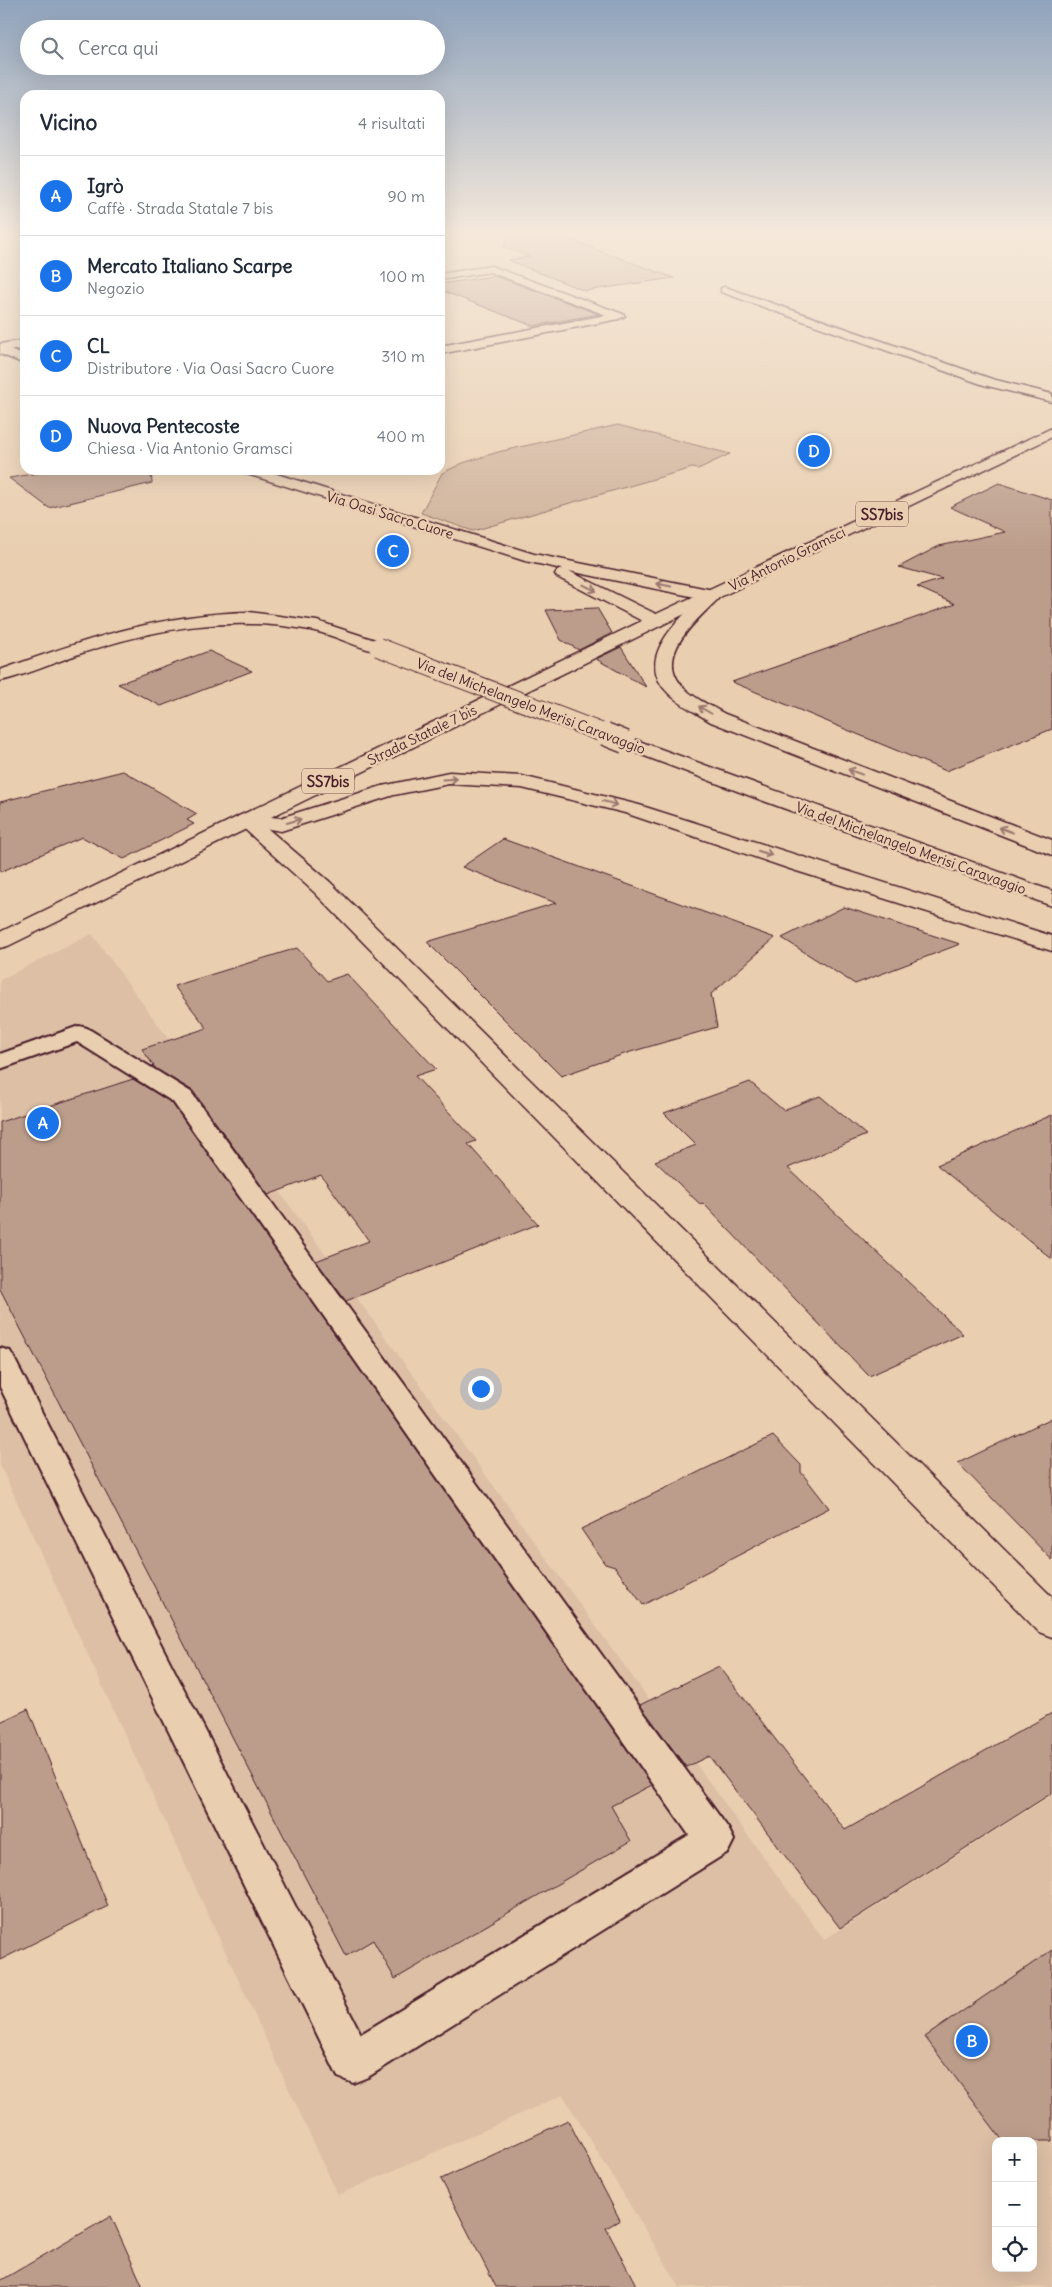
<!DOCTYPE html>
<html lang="it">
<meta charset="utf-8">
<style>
:root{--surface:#fff;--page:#f2f2f3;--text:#1f2937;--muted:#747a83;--line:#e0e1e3;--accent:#1a73e8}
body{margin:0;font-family:Delius,sans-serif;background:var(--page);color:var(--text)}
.controls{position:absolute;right:15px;bottom:15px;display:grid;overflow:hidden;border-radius:10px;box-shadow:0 5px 20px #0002}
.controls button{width:45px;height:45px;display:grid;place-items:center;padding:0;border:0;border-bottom:1px solid var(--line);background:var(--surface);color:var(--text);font:25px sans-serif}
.you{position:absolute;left:480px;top:1388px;width:18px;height:18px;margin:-12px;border:4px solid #fff;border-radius:50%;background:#1a73e8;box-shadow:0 0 0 8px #1a73e833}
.badge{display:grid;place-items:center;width:32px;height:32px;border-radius:50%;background:var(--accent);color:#fff;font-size:16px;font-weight:700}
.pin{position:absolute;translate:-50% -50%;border:2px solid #fff;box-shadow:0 1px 5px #0006}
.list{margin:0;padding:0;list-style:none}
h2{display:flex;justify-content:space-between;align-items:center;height:65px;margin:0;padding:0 20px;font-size:21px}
h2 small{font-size:16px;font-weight:400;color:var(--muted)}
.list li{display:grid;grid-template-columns:32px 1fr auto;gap:15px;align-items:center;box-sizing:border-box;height:80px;padding:0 20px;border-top:1px solid var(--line)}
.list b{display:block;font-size:19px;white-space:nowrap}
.list p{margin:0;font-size:16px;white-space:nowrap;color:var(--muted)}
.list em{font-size:16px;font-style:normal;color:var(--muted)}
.icon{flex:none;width:28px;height:28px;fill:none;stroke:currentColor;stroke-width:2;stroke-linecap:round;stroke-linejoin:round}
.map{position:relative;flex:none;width:1052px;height:2287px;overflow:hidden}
.search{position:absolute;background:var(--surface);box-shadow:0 5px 20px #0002;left:20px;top:20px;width:425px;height:55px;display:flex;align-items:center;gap:12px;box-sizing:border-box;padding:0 18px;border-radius:28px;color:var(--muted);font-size:19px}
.panel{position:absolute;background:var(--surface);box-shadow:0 5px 20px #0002;left:20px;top:90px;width:425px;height:385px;border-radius:15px}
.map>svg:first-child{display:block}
.built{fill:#dcbfa5;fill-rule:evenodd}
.green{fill:#cfb29a;stroke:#8c6862}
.building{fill:#bc9d8b;stroke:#4a1f2b}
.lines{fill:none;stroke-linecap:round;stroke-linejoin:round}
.service-casing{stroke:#4a1f2b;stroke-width:4}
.minor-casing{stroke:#4a1f2b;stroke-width:3}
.tertiary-casing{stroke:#4a1f2b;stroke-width:3}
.primary-casing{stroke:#4a1f2b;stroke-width:3}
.service{fill:#e9ceb0;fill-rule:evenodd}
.minor{fill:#e9ceb0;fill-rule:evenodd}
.tertiary{fill:#e9ceb0;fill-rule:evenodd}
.primary{fill:#e9ceb0;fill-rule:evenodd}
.tertiary-bridge-far1-casing{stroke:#4a1f2b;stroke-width:20;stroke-linecap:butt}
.tertiary-bridge-casing{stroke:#4a1f2b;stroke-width:25;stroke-linecap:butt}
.tertiary-bridge-far1{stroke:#e9ceb0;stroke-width:18}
.tertiary-bridge{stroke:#e9ceb0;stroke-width:22}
.oneway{stroke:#9a766e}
.labels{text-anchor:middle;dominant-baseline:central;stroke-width:5;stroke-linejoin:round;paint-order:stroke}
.far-street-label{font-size:14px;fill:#4a1f2b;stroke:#e9ceb0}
.shield{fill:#e9ceb0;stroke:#7a5453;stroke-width:1}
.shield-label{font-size:15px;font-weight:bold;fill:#4a1f2b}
</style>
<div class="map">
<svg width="1052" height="2287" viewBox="0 0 1052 2287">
<rect width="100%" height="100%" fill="#e9ceb0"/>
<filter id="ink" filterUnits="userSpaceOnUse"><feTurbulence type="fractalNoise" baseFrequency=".02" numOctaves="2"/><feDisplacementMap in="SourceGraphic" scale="10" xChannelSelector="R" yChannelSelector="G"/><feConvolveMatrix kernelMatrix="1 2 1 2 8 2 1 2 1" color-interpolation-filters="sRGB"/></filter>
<g filter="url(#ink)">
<!-- built -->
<path class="built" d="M92,934l732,1006 228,-145v492h-372l-117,-192 -225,100 -338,-730v-485zM996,2141h37v127h-37z"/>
<!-- green -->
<path class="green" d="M618,425l112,29 -32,15 -6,-1 -219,63 -52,-18 21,-40 21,-10 35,-11z"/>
<!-- building -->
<g class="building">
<path d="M509,233h42l123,45 -89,13 -77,-31 21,-3 -25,-10z"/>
<path d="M494,276l4,1 101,37 -66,12 -93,-36v-6z"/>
<path d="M56,470h95l1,13 -103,25 -40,-30z"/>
<path d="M999,483l53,17v229l-106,42 -214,-89 223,-78 -38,-17 25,-8 -43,-12 40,-21 66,-14 -55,-25z"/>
<path d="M597,608l15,25 -33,17 -18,-10 -15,-30z"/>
<path d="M621,647l25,40 -50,-28z"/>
<path d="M209,651l43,20 -91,35 -43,-22z"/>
<path d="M123,771l74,43 -10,6 7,4 -70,35 -42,-22 -82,35v-70z"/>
<path d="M503,839l272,99 -64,56 6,33 -90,26 -66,23 -134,-134 129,-39 -94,-36z"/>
<path d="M844,907l116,37 -105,40 -73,-46z"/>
<path d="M297,948l30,33 20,-7 89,95 -21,7 61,65 -8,3 70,80 -192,77 -30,-40 53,-20 -48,-66 -53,20 -75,-104 -37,-22 -14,-20 65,-21 -33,-42z"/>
<path d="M133,1079l39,24 480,682 -41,21 20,35 -236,138 -22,-39 -27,16 -346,-667v-167z"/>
<path d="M750,1082l33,28 37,-14 46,39 -78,33 175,166 -94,42 -166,-173 -3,1 -45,-43 41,-16 -32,-32z"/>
<path d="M1052,1115v144l-115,-94z"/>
<path d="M1052,1418v142l-94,-97z"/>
<path d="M773,1436l28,29v7l28,36 -186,97 -28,-38 -10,-3 -24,-35z"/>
<path d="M719,1666l126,164 207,-117v80l-212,135 -131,-172 -23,11 -46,-62z"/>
<path d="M28,1709l80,197 -108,54v-238z"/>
<path d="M1052,1950v191h-49l-78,-104z"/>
<path d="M568,2120l52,100 -14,8 31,59h-141l-55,-108z"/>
<path d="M111,2216l32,71h-143v-6z"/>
</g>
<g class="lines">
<!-- service casing -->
<g class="service-casing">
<path id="service" d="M79,1026l8,2 104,64 537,736 6,12 -6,12 -360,225 -15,6 -15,-6 -338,-690v-39l10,3 4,7 347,676 328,-199 -516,-733 -96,-60 -77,27v-15z"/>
</g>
<!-- minor casing -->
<g class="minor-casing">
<g id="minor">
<path d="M491,266l132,48 2,2 -6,3 -179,35v-8l166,-31 -116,-43 -50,8v-6z"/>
<path d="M725,287l267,92 60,15v8l-68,-17 -263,-93v-4z"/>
<path d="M25,340v8l-25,4v-8z"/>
<path d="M246,814l7,2 77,66 722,715v40l-13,-5 -725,-740 -75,-68 -4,-4 4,-4z"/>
</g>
</g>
<!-- tertiary casing -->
<g class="tertiary-casing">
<g id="tertiary">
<path d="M0,346l25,10v8l-25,-10z"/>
<path d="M242,470h22l270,84 184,37 2,4 -2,4c-19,19 -62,54 -38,84 10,14 30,22 45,31l327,126v15l-341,-133c-14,-9 -29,-16 -42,-28 -36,-34 7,-71 31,-96l-131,-27 93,46 3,4 -3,4h-12l-93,-48 -2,-3 2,-3 5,-2 -37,-8 -281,-88z"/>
<path d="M249,612l68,9 67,22 3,4 -3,4 -6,1c-23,-5 -45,-18 -68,-22 -83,-15 -153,-2 -231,24 -26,9 -52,21 -79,27v-11c84,-30 159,-56 249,-58z"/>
<path d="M625,736l427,155v15l-291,-106 -143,-54 -3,-4 3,-4z"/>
<path d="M449,772l73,4 117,29 413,131v15l-262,-82 -165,-56 -103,-25 -73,-4 -55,11 -113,36 -42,-7 -4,-4 4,-4 7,-2 34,4 102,-32z"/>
</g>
</g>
<!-- primary casing -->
<g class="primary-casing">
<path id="primary" d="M1052,428v9l-390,188 -654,321 -8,2v-16l650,-315z"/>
</g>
<!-- service -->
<use href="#service" class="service"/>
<!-- minor -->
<use href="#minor" class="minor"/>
<!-- tertiary -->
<use href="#tertiary" class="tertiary"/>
<!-- primary -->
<use href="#primary" class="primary"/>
<!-- tertiary-bridge-far1 casing -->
<g class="tertiary-bridge-far1-casing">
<path id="tertiary-bridge-far1" d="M378,647l230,88"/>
</g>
<!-- tertiary-bridge casing -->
<g class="tertiary-bridge-casing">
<path id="tertiary-bridge" d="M605,734l20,8"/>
</g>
<!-- tertiary-bridge-far1 -->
<use href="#tertiary-bridge-far1" class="tertiary-bridge-far1"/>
<!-- tertiary-bridge -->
<use href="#tertiary-bridge" class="tertiary-bridge"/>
</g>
<!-- one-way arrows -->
<defs><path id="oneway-shaft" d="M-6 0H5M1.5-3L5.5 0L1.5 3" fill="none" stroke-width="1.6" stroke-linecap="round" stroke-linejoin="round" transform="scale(1.25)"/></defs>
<g class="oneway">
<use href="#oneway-shaft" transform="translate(664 585) rotate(-168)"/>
<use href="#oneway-shaft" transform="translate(590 588) rotate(27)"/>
<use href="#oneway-shaft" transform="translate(705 710) rotate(-150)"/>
<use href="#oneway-shaft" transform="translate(855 772) rotate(-159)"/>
<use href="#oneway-shaft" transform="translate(450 779) rotate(-3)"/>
<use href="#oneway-shaft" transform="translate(610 803) rotate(15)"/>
<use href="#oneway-shaft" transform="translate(294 821) rotate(-16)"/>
<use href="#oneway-shaft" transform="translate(1006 830) rotate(-159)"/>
<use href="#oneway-shaft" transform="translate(765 853) rotate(18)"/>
</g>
</g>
<!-- sky -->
<linearGradient id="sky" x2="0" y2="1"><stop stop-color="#8fa3bc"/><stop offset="0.42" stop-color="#f5e9db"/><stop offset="1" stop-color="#f5e9db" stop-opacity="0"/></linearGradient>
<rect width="1052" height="553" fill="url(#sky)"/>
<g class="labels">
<!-- far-street labels -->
<g class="far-street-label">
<text transform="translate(390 515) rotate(17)">Via Oasi Sacro Cuore</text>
<text transform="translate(787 559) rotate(-26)">Via Antonio Gramsci</text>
<text transform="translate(531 706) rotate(21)">Via del Michelangelo Merisi Caravaggio</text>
<text transform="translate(422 735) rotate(-26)">Strada Statale 7 bis</text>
<text transform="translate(911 848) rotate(20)">Via del Michelangelo Merisi Caravaggio</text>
</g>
<!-- shield labels -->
<g class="shield">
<rect x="856" y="501.5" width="52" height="25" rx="4"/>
<rect x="302" y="768.5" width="52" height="25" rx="4"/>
</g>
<g class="shield-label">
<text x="882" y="514">SS7bis</text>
<text x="328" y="781">SS7bis</text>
</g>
</g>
</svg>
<div class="controls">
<button>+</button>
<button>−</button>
<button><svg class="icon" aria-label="locate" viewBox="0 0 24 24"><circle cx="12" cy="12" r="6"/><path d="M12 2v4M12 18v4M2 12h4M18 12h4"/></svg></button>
</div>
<div class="you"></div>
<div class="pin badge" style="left:43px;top:1123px">A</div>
<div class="pin badge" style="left:972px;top:2041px">B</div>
<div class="pin badge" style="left:393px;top:551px">C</div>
<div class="pin badge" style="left:814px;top:451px">D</div>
<div class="search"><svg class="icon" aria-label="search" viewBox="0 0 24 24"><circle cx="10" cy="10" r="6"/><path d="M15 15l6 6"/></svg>Cerca qui</div>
<section class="panel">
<h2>Vicino<small>4 risultati</small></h2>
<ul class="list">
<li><span class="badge">A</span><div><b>Igrò</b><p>Caffè · Strada Statale 7 bis</p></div><em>90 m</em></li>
<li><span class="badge">B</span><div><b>Mercato Italiano Scarpe</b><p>Negozio</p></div><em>100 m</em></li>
<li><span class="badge">C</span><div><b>CL</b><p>Distributore · Via Oasi Sacro Cuore</p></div><em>310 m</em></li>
<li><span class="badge">D</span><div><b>Nuova Pentecoste</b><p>Chiesa · Via Antonio Gramsci</p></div><em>400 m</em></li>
</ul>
</section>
</div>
